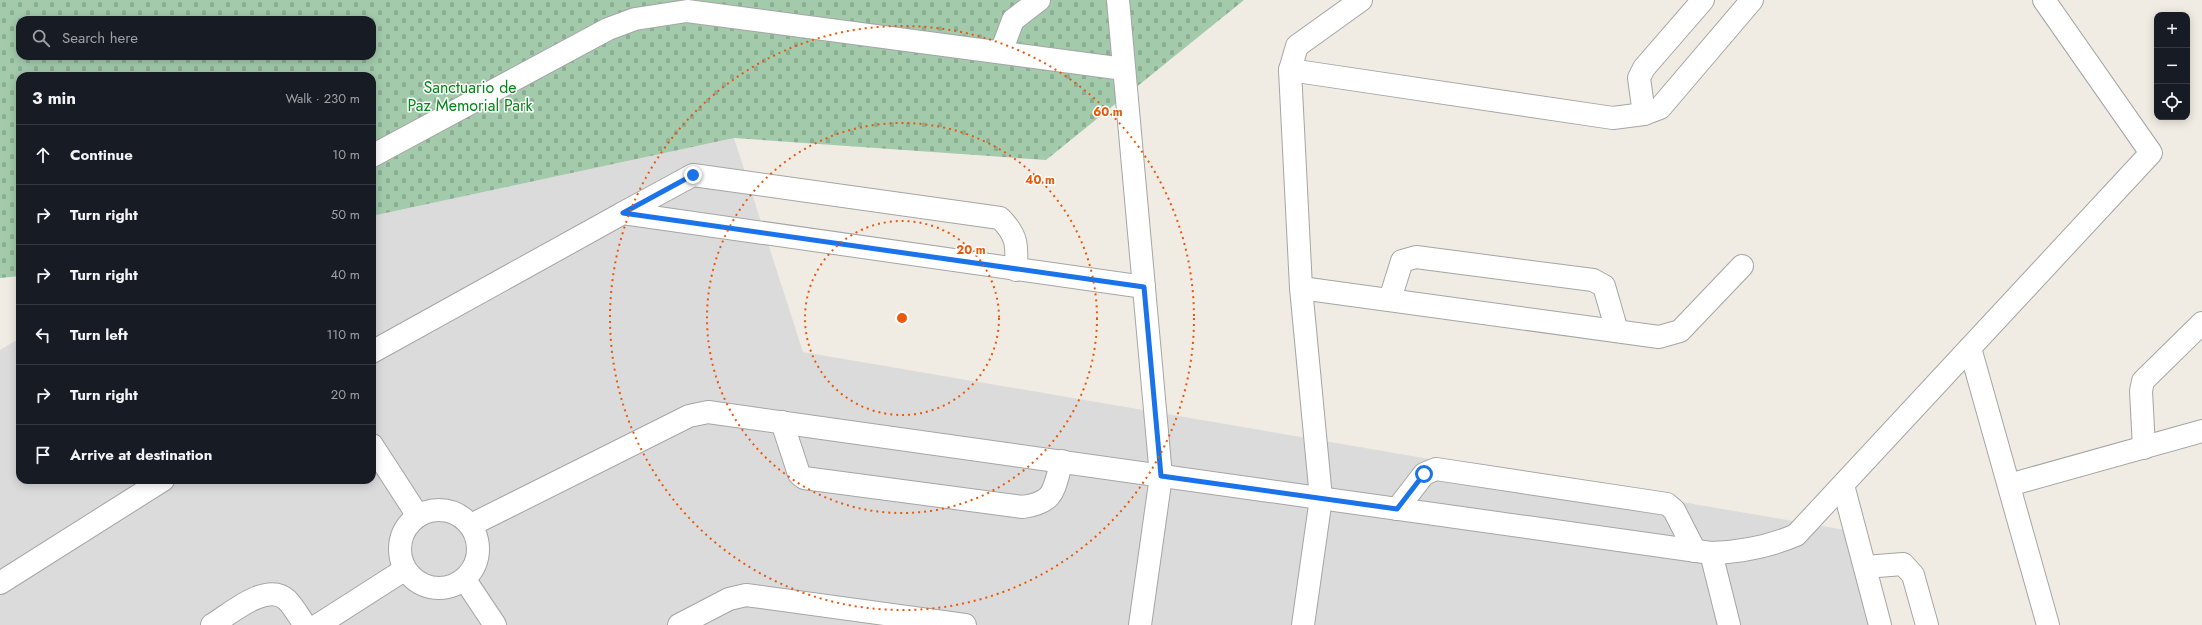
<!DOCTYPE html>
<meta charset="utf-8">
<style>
:root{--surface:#171b24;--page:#20242c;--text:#f1f3f6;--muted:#9ea1a6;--line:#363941}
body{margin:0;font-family:Jost,sans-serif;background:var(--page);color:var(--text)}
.controls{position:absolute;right:12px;top:12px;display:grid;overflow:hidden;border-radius:8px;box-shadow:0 2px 10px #0003}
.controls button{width:36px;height:36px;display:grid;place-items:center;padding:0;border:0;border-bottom:1px solid var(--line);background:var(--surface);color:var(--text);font:20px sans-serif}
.stop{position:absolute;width:12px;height:12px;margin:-9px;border:3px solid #1a73e8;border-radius:50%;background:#fff}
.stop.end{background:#1a73e8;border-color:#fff;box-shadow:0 1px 4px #0008}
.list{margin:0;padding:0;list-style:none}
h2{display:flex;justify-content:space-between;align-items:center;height:52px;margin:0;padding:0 16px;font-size:17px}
h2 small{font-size:13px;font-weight:400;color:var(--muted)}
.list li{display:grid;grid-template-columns:26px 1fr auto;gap:12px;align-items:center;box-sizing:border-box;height:60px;padding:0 16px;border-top:1px solid var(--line)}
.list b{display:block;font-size:15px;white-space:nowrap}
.list em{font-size:13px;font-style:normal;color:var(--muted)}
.icon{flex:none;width:22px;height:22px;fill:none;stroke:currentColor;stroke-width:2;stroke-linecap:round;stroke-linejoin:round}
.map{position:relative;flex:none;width:2202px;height:625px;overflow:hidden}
.search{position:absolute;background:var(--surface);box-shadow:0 2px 10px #0003;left:16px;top:16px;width:360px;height:44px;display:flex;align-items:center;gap:10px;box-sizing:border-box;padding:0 14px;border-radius:12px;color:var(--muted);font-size:15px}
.panel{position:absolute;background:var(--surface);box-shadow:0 2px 10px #0003;left:16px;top:72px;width:360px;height:412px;border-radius:12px}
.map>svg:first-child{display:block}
.residential{fill:#dcdbdb}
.cemetery{fill:url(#cemetery-stones);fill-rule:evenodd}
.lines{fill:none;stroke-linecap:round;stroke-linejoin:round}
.minor-casing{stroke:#a5a5a5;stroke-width:24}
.minor{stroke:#fff;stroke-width:22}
.route{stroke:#1a73e8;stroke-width:5}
.ring{fill:none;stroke:#e8590c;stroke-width:2;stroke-dasharray:2 4}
.labels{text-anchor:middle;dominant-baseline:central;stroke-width:3;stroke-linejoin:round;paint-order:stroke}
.park-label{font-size:16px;fill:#038518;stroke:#fff}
.centre{fill:#e8590c;stroke:#fff;stroke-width:2}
.ring-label{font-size:12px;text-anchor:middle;font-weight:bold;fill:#e8590c;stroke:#fff;stroke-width:3;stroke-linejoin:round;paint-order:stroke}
</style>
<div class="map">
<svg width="2202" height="625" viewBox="0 0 2202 625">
<defs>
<pattern id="cemetery-stones" width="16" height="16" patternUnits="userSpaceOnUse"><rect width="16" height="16" fill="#a2caab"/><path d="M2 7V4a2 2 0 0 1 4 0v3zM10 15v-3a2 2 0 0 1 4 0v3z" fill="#8bad93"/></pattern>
</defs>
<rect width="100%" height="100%" fill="#f0ece3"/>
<!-- residential -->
<path class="residential" d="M734,138l69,214 1060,181 16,92h-1879v-275l20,-12v142h352v-264z"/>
<!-- cemetery -->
<path class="cemetery" d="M0,0h1244l-198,160 -312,-22 -362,78v-140h-352v200l-20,2zM20,20h352v36h-352z"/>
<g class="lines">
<!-- minor casing -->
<g class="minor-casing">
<g id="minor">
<path d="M1118,0l43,476 -21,149"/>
<path d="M1001,52l12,-32 26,-20"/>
<path d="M1290,70l323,48 31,-4 16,-6 92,-108"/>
<path d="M1644,114l-5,-36 5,-10 59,-68"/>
<path d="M372,156l236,-127 27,-10 52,-8 437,58"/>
<path d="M623,213l70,-38 307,43c18,18 17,28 16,52"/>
<path d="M1301,288l358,49 21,-6 62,-65"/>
<path d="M1390,299l12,-38 14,-4 177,23 11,6 13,45"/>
<path d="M1970,348l78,277"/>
<path d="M372,352l251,-139 521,74"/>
<path d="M782,422l17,52 5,4 219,29c33,-5 30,-17 39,-46"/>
<path d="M372,445l46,71"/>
<path d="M2144,448l-3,-57 2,-10 59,-58"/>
<path d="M1843,485l37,140"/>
<path d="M2009,485l193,-54"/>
<path d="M1397,509l27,-35 12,-5 231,35 7,6 21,41"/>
<circle cx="439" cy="549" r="39"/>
<path d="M471,525l218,-109 19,-4 1003,141c31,-1 57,-6 85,-18l355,-382 -107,-153"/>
<path d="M1711,553l18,72"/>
<path d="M1865,567l38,-3 10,11 14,50"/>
<path d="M465,580l30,45"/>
<path d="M0,583l163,-103"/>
<path d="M212,625c18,-11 55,-44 75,-25 7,7 12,17 18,25"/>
<path d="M318,625l86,-55"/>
<path d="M679,625l50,-26 17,-4 219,30"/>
<path d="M1303,625l18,-127 -20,-210 -11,-218 7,-24 64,-46"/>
</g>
</g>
<!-- minor -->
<use href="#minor" class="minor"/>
</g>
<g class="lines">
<!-- route -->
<path class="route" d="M693,175l-70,38 521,74 17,189 236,33 27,-35"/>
</g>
<!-- distance rings -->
<g class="ring">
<circle cx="902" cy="318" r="97"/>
<circle cx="902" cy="318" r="195"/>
<circle cx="902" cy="318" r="292"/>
</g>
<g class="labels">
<!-- park labels -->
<g class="park-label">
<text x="470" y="87">Sanctuario de<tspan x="470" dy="18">Paz Memorial Park</tspan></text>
</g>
</g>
<circle cx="902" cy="318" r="6" class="centre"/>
<g class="ring-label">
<text x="1108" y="116">60 m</text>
<text x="1040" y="184">40 m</text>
<text x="971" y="254">20 m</text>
</g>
</svg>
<div class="controls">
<button>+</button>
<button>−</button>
<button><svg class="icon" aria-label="locate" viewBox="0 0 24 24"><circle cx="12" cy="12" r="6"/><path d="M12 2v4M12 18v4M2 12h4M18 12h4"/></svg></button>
</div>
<div class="stop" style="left:1424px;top:474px"></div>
<div class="stop end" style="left:693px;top:175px"></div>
<div class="search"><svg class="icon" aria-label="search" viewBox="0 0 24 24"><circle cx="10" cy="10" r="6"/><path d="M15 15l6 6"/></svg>Search here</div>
<section class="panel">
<h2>3 min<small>Walk · 230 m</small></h2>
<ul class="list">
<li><svg class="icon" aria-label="ahead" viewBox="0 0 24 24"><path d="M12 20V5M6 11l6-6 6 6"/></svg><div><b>Continue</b></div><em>10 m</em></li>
<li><svg class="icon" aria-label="right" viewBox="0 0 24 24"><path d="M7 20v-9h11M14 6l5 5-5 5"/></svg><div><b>Turn right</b></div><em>50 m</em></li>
<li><svg class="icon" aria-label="right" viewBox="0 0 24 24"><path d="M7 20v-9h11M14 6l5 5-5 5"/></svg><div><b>Turn right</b></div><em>40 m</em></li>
<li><svg class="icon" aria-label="left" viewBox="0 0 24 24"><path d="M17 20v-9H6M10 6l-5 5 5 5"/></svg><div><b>Turn left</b></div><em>110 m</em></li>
<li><svg class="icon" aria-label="right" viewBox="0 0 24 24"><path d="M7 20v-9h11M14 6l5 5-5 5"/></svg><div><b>Turn right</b></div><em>20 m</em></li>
<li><svg class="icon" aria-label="arrive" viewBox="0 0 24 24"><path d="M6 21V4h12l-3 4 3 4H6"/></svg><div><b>Arrive at destination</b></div></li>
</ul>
</section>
</div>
